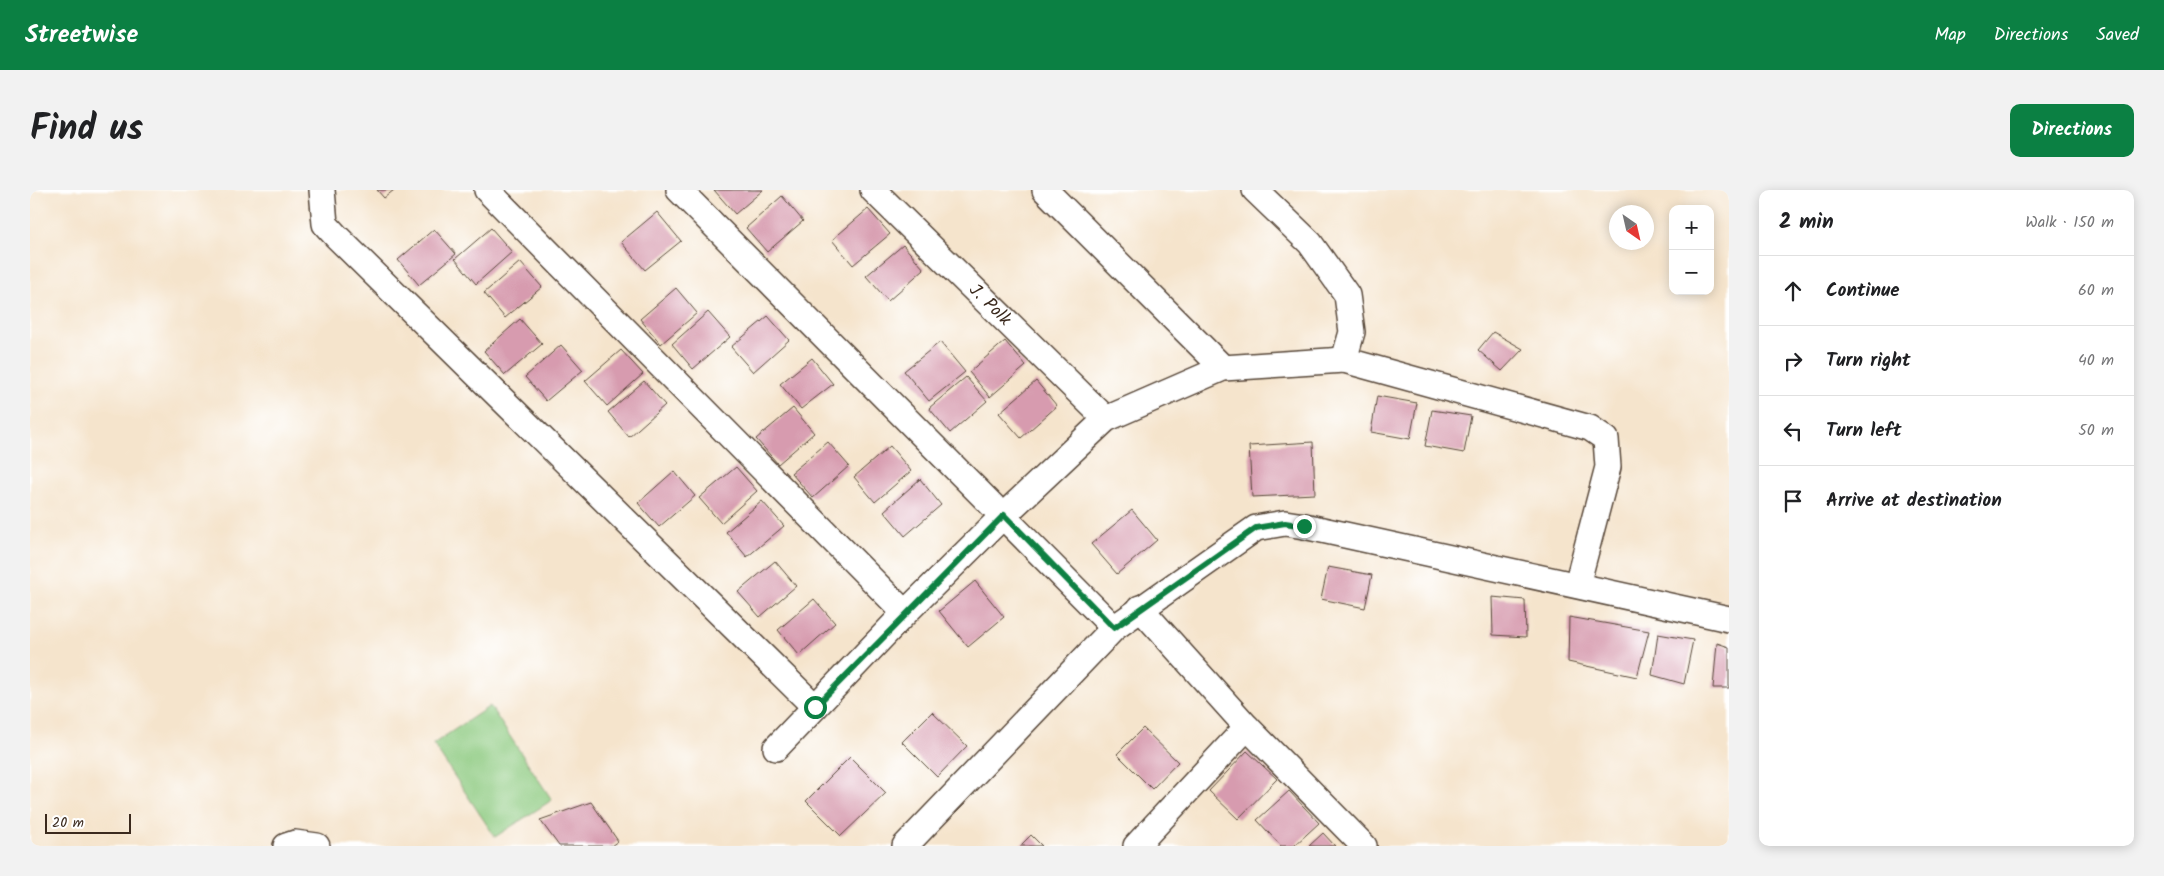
<!DOCTYPE html>
<meta charset="utf-8">
<style>
:root{--surface:#fff;--page:#f2f2f2;--text:#202124;--muted:#757577;--line:#e0e0e0;--accent:#0b8043}
body{margin:0;font-family:Kalam,sans-serif;background:var(--page);color:var(--text)}
.controls{position:absolute;right:15px;top:15px;display:grid;overflow:hidden;border-radius:10px;box-shadow:0 2px 12px #0003}
.controls button{width:45px;height:45px;display:grid;place-items:center;padding:0;border:0;border-bottom:1px solid var(--line);background:var(--surface);color:var(--text);font:25px sans-serif}
.compass{position:absolute;left:1579px;top:15px;width:45px;height:45px;border-radius:50%;background:var(--surface);box-shadow:0 2px 12px #0003;rotate:146deg}
.scale{position:absolute;left:15px;bottom:12px;width:86px;box-sizing:border-box;padding-left:5px;border:2px solid #3b2a1e;border-top:0;font-size:14px;line-height:18px;white-space:nowrap;color:#3b2a1e;-webkit-text-stroke:4px #fff;paint-order:stroke}
.stop{position:absolute;width:15px;height:15px;margin:-11px;border:4px solid #0b8043;border-radius:50%;background:#fff}
.stop.end{background:#0b8043;border-color:#fff;box-shadow:0 1px 5px #0008}
.list{margin:0;padding:0;list-style:none}
h2{display:flex;justify-content:space-between;align-items:center;height:65px;margin:0;padding:0 20px;font-size:21px}
h2 small{font-size:16px;font-weight:400;color:var(--muted)}
.list li{display:grid;grid-template-columns:32px 1fr auto;gap:15px;align-items:center;box-sizing:border-box;height:70px;padding:0 20px;border-top:1px solid var(--line)}
.list b{display:block;font-size:19px;white-space:nowrap}
.list em{font-size:16px;font-style:normal;color:var(--muted)}
.icon{flex:none;width:28px;height:28px;fill:none;stroke:currentColor;stroke-width:2;stroke-linecap:round;stroke-linejoin:round}
.map{position:relative;flex:none;width:1699px;height:656px;overflow:hidden;border-radius:10px}
header{display:flex;align-items:center;gap:30px;box-sizing:border-box;height:70px;padding:0 25px;background:var(--accent);color:#fff}
header strong{font-size:24px}
nav{display:flex;gap:28px;margin-inline-start:auto;font-size:18px}
.intro{display:flex;align-items:center;justify-content:space-between;box-sizing:border-box;height:120px;padding:0 30px}
h1{margin:0;font-size:35px}
.button{padding:12px 22px;border-radius:10px;background:var(--accent);color:#fff;font-size:18px;font-weight:700}
main{display:flex;gap:30px;padding:0 30px}
aside{flex:1;background:var(--surface);border-radius:10px;box-shadow:0 2px 12px #0003}
.map>svg:first-child{display:block}
.green{fill:#8dca80;stroke:#647a4f}
.building{fill:#d79baf}
.lines{fill:none;stroke-linecap:round;stroke-linejoin:round}
.minor-casing{stroke:#574638;stroke-width:28}
.minor{stroke:#fff;stroke-width:25}
.route{stroke:#0b8043;stroke-width:6}
.labels{text-anchor:middle;dominant-baseline:central;stroke-width:5;stroke-linejoin:round;paint-order:stroke}
.street-label{font-size:18px;fill:#3b2a1e;stroke:#fff}
</style>
<header>
<strong>Streetwise</strong>
<nav><a>Map</a><a>Directions</a><a>Saved</a></nav>
</header>
<div class="intro"><h1>Find us</h1><a class="button">Directions</a></div>
<main>
<div class="map">
<svg width="1699" height="656" viewBox="0 0 1699 656">
<rect width="100%" height="100%" fill="#fff"/>
<filter id="ink" filterUnits="userSpaceOnUse"><feTurbulence type="fractalNoise" baseFrequency=".02" numOctaves="2"/><feDisplacementMap in="SourceGraphic" scale="10" xChannelSelector="R" yChannelSelector="G"/><feConvolveMatrix kernelMatrix="1 2 1 2 8 2 1 2 1" color-interpolation-filters="sRGB"/></filter>
<filter id="wash" filterUnits="userSpaceOnUse"><feTurbulence type="fractalNoise" baseFrequency=".0096" numOctaves="4" result="noise"/><feDisplacementMap in="SourceGraphic" scale="20" xChannelSelector="R" yChannelSelector="G"/><feGaussianBlur stdDeviation="1.12" result="paint"/><feColorMatrix in="noise" values="0 0 0 0 0 0 0 0 0 0 0 0 0 0 0 0 0 1.4 0 .05"/><feComposite in="paint" operator="in"/></filter>
<g filter="url(#wash)">
<rect width="100%" height="100%" fill="#f5e4cc"/>
<!-- green -->
<path class="green" d="M460,516l62,94 -57,37 -62,-93z"/>
<g id="blocks">
<!-- building -->
<g class="building">
<path d="M347,0h17l-10,8z"/>
<path d="M684,0h49l-28,24z"/>
<path d="M752,6l21,25 -36,31 -21,-24z"/>
<path d="M838,19l22,25 -37,31 -21,-25z"/>
<path d="M627,22l24,29 -36,29 -24,-28z"/>
<path d="M461,38l21,24 -36,32 -21,-25z"/>
<path d="M404,39l22,25 -37,31 -21,-25z"/>
<path d="M873,55l21,24 -36,32 -22,-25z"/>
<path d="M490,72l22,25 -37,31 -21,-25z"/>
<path d="M646,98l21,25 -36,31 -21,-25z"/>
<path d="M678,122l22,25 -37,32 -21,-25z"/>
<path d="M738,126l21,24 -36,32 -22,-25z"/>
<path d="M490,129l22,25 -37,31 -21,-24z"/>
<path d="M1463,142l30,17 -21,22 -24,-21z"/>
<path d="M975,151l21,25 -36,31 -21,-25z"/>
<path d="M910,152l25,30 -36,29 -25,-30z"/>
<path d="M531,155l22,25 -37,31 -21,-24z"/>
<path d="M591,160l22,24 -36,32 -22,-25z"/>
<path d="M782,168l21,26 -32,25 -21,-25z"/>
<path d="M936,187l21,24 -37,32 -21,-25z"/>
<path d="M614,191l21,24 -36,32 -21,-25z"/>
<path d="M1006,191l21,25 -36,32 -22,-25z"/>
<path d="M1347,206l40,7 -7,36 -39,-7z"/>
<path d="M763,218l21,25 -36,31 -22,-25z"/>
<path d="M1402,220l39,6 -7,37 -39,-7z"/>
<path d="M798,252l21,24 -36,32 -22,-25z"/>
<path d="M1283,252l2,52 -63,3 -3,-51z"/>
<path d="M860,256l21,25 -36,31 -21,-25z"/>
<path d="M706,277l21,24 -36,32 -22,-25z"/>
<path d="M644,281l21,25 -36,31 -21,-24z"/>
<path d="M890,289l21,26 -36,31 -21,-25z"/>
<path d="M732,311l22,25 -37,31 -21,-25z"/>
<path d="M1102,320l25,30 -40,34 -26,-30z"/>
<path d="M745,371l21,25 -36,31 -22,-25z"/>
<path d="M1298,377l44,8 -7,33 -44,-9z"/>
<path d="M945,391l29,36 -36,30 -29,-36z"/>
<path d="M1462,407l33,3 1,37 -33,-2z"/>
<path d="M784,409l21,24 -36,32 -21,-25z"/>
<path d="M1539,427l80,14 -12,46 -69,-15z"/>
<path d="M1628,444l35,6 -9,44 -32,-9z"/>
<path d="M1687,453l12,4v41h-16z"/>
<path d="M902,522l35,34 -30,31 -35,-35z"/>
<path d="M1113,538l35,34 -26,27 -35,-35z"/>
<path d="M1217,561l30,28 -39,40 -29,-28z"/>
<path d="M820,567l36,36 -45,43 -35,-35z"/>
<path d="M1259,601l30,32 -25,23h-13l-24,-26z"/>
<path d="M561,612l27,39 -7,5h-52l-19,-26z"/>
<path d="M1293,643l12,13h-26z"/>
<path d="M1001,645l11,11h-22z"/>
</g>
</g>
</g>
<g filter="url(#ink)">
<use href="#blocks" fill-opacity="0" stroke="#574638" stroke-width="1"/>
<g class="lines">
<!-- minor casing -->
<g class="minor-casing">
<g id="minor">
<path d="M292,0l3,34 11,12 479,471"/>
<path d="M457,0l418,423"/>
<path d="M649,0l435,438"/>
<path id="s1" d="M843,0l233,229"/>
<path d="M1015,0l178,178"/>
<path d="M1225,0l55,53 37,52 5,37 -8,28"/>
<path d="M1110,418l107,119 117,119"/>
<path d="M746,558l129,-135 99,-98 102,-96 117,-51 121,-8 246,68 16,11 2,28 -31,118"/>
<path d="M256,656l9,-3 22,3"/>
<path d="M875,656l209,-218 142,-100 29,-5 19,3 425,93"/>
<path d="M1106,656l111,-119"/>
</g>
</g>
<!-- minor -->
<use href="#minor" class="minor"/>
</g>
</g>
<g class="lines" filter="url(#ink)">
<!-- route -->
<path class="route" d="M785,517l189,-192 110,113 142,-100 29,-5 19,3"/>
</g>
<g class="labels">
<!-- street labels -->
<g class="street-label">
<text stroke="none"><textPath href="#s1" startOffset="164">J. Polk</textPath></text>
</g>
</g>
</svg>
<div class="controls">
<button>+</button>
<button>−</button>
</div>
<svg class="compass" viewBox="-18 -18 36 36"><path d="M0-13l5 13h-10z" fill="#e53935"/><path d="M0 13l5-13h-10z" fill="#757577"/></svg>
<div class="scale">20 m</div>
<div class="stop" style="left:785px;top:517px"></div>
<div class="stop end" style="left:1274px;top:336px"></div>
</div>
<aside>
<h2>2 min<small>Walk · 150 m</small></h2>
<ul class="list">
<li><svg class="icon" aria-label="ahead" viewBox="0 0 24 24"><path d="M12 20V5M6 11l6-6 6 6"/></svg><div><b>Continue</b></div><em>60 m</em></li>
<li><svg class="icon" aria-label="right" viewBox="0 0 24 24"><path d="M7 20v-9h11M14 6l5 5-5 5"/></svg><div><b>Turn right</b></div><em>40 m</em></li>
<li><svg class="icon" aria-label="left" viewBox="0 0 24 24"><path d="M17 20v-9H6M10 6l-5 5 5 5"/></svg><div><b>Turn left</b></div><em>50 m</em></li>
<li><svg class="icon" aria-label="arrive" viewBox="0 0 24 24"><path d="M6 21V4h12l-3 4 3 4H6"/></svg><div><b>Arrive at destination</b></div></li>
</ul>
</aside>
</main>
